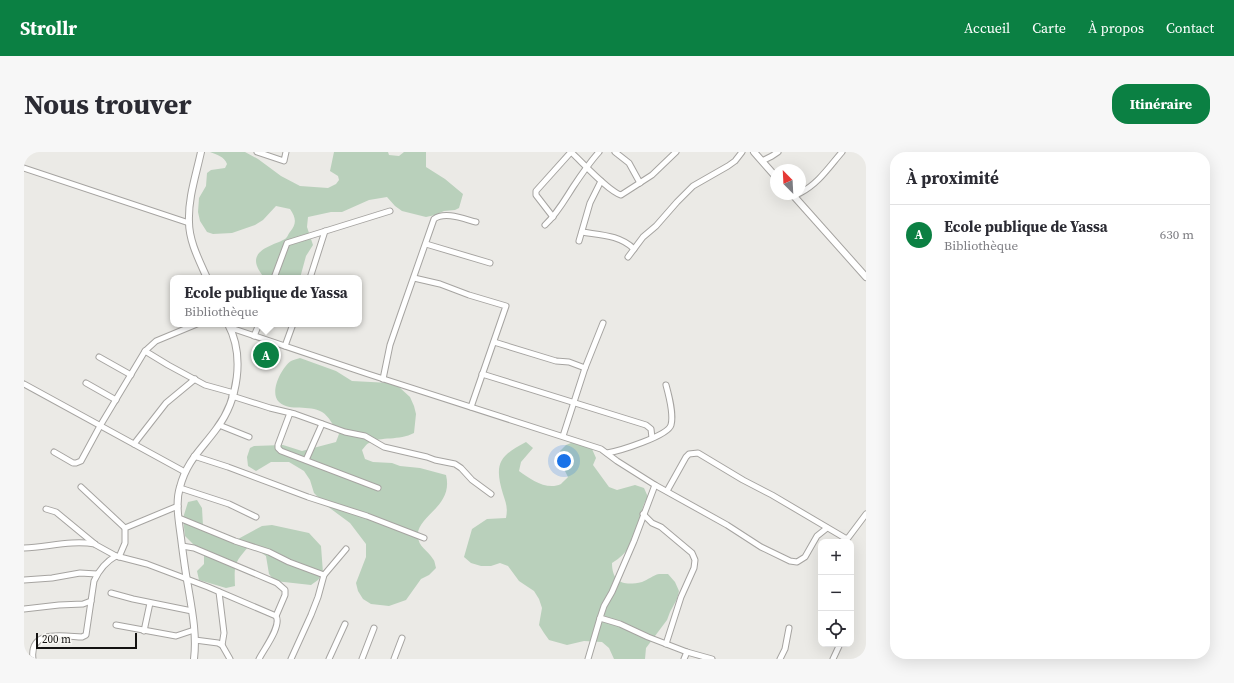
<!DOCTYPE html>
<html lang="fr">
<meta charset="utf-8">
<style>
:root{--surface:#fff;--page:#f7f7f7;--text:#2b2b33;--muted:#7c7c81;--line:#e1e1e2;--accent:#0b8043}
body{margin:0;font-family:"Source Serif 4",serif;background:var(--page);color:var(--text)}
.controls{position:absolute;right:12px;bottom:12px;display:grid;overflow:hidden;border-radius:8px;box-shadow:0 4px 16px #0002}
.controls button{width:36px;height:36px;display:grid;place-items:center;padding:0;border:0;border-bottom:1px solid var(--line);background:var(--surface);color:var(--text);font:20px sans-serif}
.compass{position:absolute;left:746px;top:12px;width:36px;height:36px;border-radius:50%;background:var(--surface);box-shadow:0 4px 16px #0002;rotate:336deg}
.scale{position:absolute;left:12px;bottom:10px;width:101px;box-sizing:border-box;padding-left:4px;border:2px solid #131211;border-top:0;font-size:11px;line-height:14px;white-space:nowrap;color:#131211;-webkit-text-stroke:3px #f8f7f3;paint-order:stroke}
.you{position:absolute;left:540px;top:309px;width:14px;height:14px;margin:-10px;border:3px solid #fff;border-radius:50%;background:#1a73e8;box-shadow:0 0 0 6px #1a73e833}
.badge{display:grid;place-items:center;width:26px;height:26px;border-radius:50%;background:var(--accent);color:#fff;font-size:13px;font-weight:700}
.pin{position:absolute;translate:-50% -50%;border:2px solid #fff;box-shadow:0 1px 4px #0006}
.popup{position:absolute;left:146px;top:123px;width:192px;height:52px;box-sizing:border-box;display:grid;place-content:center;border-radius:8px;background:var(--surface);filter:drop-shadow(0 1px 3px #0005);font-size:13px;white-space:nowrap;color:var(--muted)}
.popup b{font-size:15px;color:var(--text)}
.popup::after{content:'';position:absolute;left:50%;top:100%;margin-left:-8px;border:8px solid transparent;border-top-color:var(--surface)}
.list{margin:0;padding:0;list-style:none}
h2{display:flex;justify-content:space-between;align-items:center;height:52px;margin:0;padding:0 16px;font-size:17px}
h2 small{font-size:13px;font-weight:400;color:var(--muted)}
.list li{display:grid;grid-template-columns:26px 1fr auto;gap:12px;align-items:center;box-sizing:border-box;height:60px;padding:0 16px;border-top:1px solid var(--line)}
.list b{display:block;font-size:15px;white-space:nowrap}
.list p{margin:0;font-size:13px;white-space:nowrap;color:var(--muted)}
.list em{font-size:13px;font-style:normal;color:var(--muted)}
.icon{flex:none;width:22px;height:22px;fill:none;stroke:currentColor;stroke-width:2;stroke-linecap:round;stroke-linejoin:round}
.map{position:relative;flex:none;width:842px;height:507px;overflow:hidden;border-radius:16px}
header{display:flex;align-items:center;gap:24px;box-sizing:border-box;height:56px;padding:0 20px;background:var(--accent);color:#fff}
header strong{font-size:19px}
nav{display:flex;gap:22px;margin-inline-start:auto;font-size:14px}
.intro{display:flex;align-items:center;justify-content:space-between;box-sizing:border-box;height:96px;padding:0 24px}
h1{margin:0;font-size:28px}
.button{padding:10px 18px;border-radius:16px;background:var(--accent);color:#fff;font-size:14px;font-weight:700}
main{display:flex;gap:24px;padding:0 24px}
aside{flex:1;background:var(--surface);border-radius:16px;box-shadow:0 4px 16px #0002}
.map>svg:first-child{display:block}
.green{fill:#b9d0bb}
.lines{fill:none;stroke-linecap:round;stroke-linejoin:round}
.minor-casing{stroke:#a6a4a1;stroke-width:7}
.major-casing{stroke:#a6a4a1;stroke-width:8}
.minor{stroke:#fff;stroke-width:5}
.major{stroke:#fff;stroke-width:6}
</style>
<header>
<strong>Strollr</strong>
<nav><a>Accueil</a><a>Carte</a><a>À propos</a><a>Contact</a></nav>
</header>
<div class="intro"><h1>Nous trouver</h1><a class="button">Itinéraire</a></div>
<main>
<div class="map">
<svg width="842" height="507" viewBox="0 0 842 507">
<rect width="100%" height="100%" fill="#ebeae6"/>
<!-- green -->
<g class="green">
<path d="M186,0h35l13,7 23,17 19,10 28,2 8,-4 3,-4 -1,-4 -8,-5 4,-19h54l1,3 10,1 5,-4h22v15l19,12 18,15 -4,14 -4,2 -11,1 -9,4 -9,2 -24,-6 -7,-5 -8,-9 -18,3 -27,12h-11l-23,5 -1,10 6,18 -7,11 -6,22h-36c-3,-5 -8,-11 -8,-17 0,-13 21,-17 29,-22 3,-2 3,-5 5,-7 7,-9 6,-14 0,-23l-14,-3 -13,14 -8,5 -23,8 -19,1 -6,-2 -7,-11 -2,-9 1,-14 7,-12 1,-13 4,-3 14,-2 2,-4c-3,-8 -10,-9 -17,-12z"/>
<path d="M276,206l36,13 16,10 38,2 9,4 11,10 4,9 2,8 -2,19c-15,8 -33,3 -45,10 -3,1 -5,5 -7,7l3,9 8,3 19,1 8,3 20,2 26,7c8,32 -30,41 -28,61 0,11 10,14 15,23 2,2 2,6 3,9l-7,7 -8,4 -15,21 -17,6 -18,-2 -8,-5 -5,-8 -2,-8 10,-26v-13l-16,-21 -23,-17 -13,-13 -4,-13 -6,-9 -15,-9h-18l-15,9 -8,-5 -1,-9 3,-9 4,-2 29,-1 19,6 34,-9 3,-8c-5,-7 -10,-18 -17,-22 -13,-8 -32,0 -43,-10 -10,-9 2,-34 12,-41 2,-1 6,-2 9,-3z"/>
<path d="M552,289l16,8 4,9 -3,7 16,22 8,3 18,-5 9,3 4,9c-7,10 -5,14 -8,24 -4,17 -12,33 -28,42 0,20 12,23 30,19 6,-2 11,-7 17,-8 3,0 6,0 9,0l7,8 4,9 -2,8 -7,13 -3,8 -21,28 -1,11h-31l-5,-11 -7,-6 -18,-1 -17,4 -18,-5 -5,-7 -5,-8 3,-17 -3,-9 -5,-8 -15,-10 -11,-15 -8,-3 -9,3h-10l-10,-3 -7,-6 8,-28 15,-10 19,-1c2,-10 0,-15 -3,-24 -9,-30 -4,-38 23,-52l7,6 -12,14 -2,9c11,8 28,20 42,13 2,-2 5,-5 7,-7l-8,-16v-10l6,-6z"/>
<path d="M173,348l5,8 1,18 25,14 10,-1 24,-13 10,-1 37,8 12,13 2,27 -5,7 -7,5 -36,-4 -6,-7 -3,-18 -16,-11c-15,17 -16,18 -15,41l-9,2 -27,-8 -2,-9 7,-7v-9l-19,-19 -2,-18 5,-16z"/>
</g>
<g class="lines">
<!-- minor casing -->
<g class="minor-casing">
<g id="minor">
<path d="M233,0l27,9 2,-9"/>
<path d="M547,0c11,10 38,40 50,43l31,-20 24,-23"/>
<path d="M591,0l14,11 11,20"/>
<path d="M738,9l10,-5 6,-4"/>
<path d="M0,16l165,55"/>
<path d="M776,41c18,-9 29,-26 42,-41"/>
<path d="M529,65l-17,-22v-4l35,-39"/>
<path d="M521,73c12,-11 19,-24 28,-38 8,-12 16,-24 26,-35"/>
<path d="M558,80c18,3 38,3 52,17"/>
<path d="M555,89l11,-38 11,-22"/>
<path d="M402,92l64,19"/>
<path d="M604,105l15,-20 13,-11 21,-24 16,-16 35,-20 7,-5 7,-9"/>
<path d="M250,126l13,-35 103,-32"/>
<path d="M286,126l15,-47"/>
<path d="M390,126l26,6 29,11 37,11 -35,101"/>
<path d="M207,176l137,46 233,75 16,12 38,24 72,40 34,22 29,14 7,1 8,-5 12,-21 10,-8"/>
<path d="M230,184l5,-12"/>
<path d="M470,190l62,19 13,1 16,6"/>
<path d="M261,194l8,-22"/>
<path d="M121,199l23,14 37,20 29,8"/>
<path d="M75,205l32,18"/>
<path d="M458,222l164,51 5,4 1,9"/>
<path d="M359,227l7,-34 10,-29 34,-97c11,-8 30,0 42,3"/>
<path d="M62,231l30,17"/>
<path d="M0,232l161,88"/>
<path d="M208,244l38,12 25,6 50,18 20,4 19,11 43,10 8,3 20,4 6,4 11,12 19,14"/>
<path d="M266,261l-12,32v3l3,3 97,37"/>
<path d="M195,273l30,12"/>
<path d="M539,284l22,-68 18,-45"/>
<path d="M110,292l32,-41 29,-24"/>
<path d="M30,300l19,11h3l5,-2 19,-35 45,-75 11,-10 41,-17"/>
<path d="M583,301c12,-2 61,-17 64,-28 3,-11 -2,-29 -5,-40"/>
<path d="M170,304l34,11 80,30 59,19 57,22"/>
<path d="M282,308l16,-36"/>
<path d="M631,333l-21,56 -22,51 -8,14 -4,12 20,6 28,13 39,15 25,7"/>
<path d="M57,335l44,41"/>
<path d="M156,336l49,16 27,13"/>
<path d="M643,339l19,-34 3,-3 9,-1 45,27 29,15 73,43h3l18,-24"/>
<path d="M22,357l10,3 40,33 20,11 31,8 61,23 68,29"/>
<path d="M619,362l9,9 9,4 31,26 3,7 -1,8 -13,29 -15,47"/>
<path d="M155,366l56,23 34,11 20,10 35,13"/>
<path d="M158,394l12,2 83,35 8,7v5l-9,21c6,10 -12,33 -17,43"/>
<path d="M0,396c24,-1 47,-8 71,-4"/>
<path d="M95,405l6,-14v-15l53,-22"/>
<path d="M0,428l28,-2 28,-5 17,1"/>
<path d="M195,440l5,41 -2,12"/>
<path d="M87,441l22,6 59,12"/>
<path d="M0,457l35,-4 24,-1 8,-3"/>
<path d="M92,473l60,11 18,-6"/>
<path d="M120,479l6,-28"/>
<path d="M171,488l23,3 4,2 8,14"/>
<path d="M9,507c-4,-30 29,-23 49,-22l4,-2 8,-54c5,-11 11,-19 22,-25"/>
<path d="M267,507l20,-44 7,-18 6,-22 22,-26"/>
<path d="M305,507l16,-35"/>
<path d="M338,507l12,-31"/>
<path d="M370,507l8,-21"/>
<path d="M564,507l12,-41"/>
<path d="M660,507l3,-7"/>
<path d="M756,507l5,-10 4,-21"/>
<path d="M809,507l7,-15"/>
</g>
</g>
<!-- major casing -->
<g class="major-casing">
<g id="major">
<path d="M177,0c-5,23 -13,46 -12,70 0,19 10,38 18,56"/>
<path d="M730,0l22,25"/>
<path d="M768,42l74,83"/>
<path d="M170,507c3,-24 -2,-49 -6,-73 -3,-16 -5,-32 -7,-48 -2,-16 -6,-35 -1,-51 7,-27 22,-38 37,-59 21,-28 28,-72 11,-104"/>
</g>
</g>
<!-- minor -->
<use href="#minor" class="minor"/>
<!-- major -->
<use href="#major" class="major"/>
</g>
</svg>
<div class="controls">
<button>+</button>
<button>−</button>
<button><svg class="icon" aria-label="locate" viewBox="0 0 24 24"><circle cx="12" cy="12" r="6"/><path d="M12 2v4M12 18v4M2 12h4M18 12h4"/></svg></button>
</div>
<svg class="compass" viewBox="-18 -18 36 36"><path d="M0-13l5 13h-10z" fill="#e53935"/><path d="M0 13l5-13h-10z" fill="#7c7c81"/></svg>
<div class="scale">200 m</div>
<div class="you"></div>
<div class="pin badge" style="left:242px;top:203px">A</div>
<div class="popup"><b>Ecole publique de Yassa</b>Bibliothèque</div>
</div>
<aside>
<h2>À proximité<small></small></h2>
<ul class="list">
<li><span class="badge">A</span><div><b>Ecole publique de Yassa</b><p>Bibliothèque</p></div><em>630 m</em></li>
</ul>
</aside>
</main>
